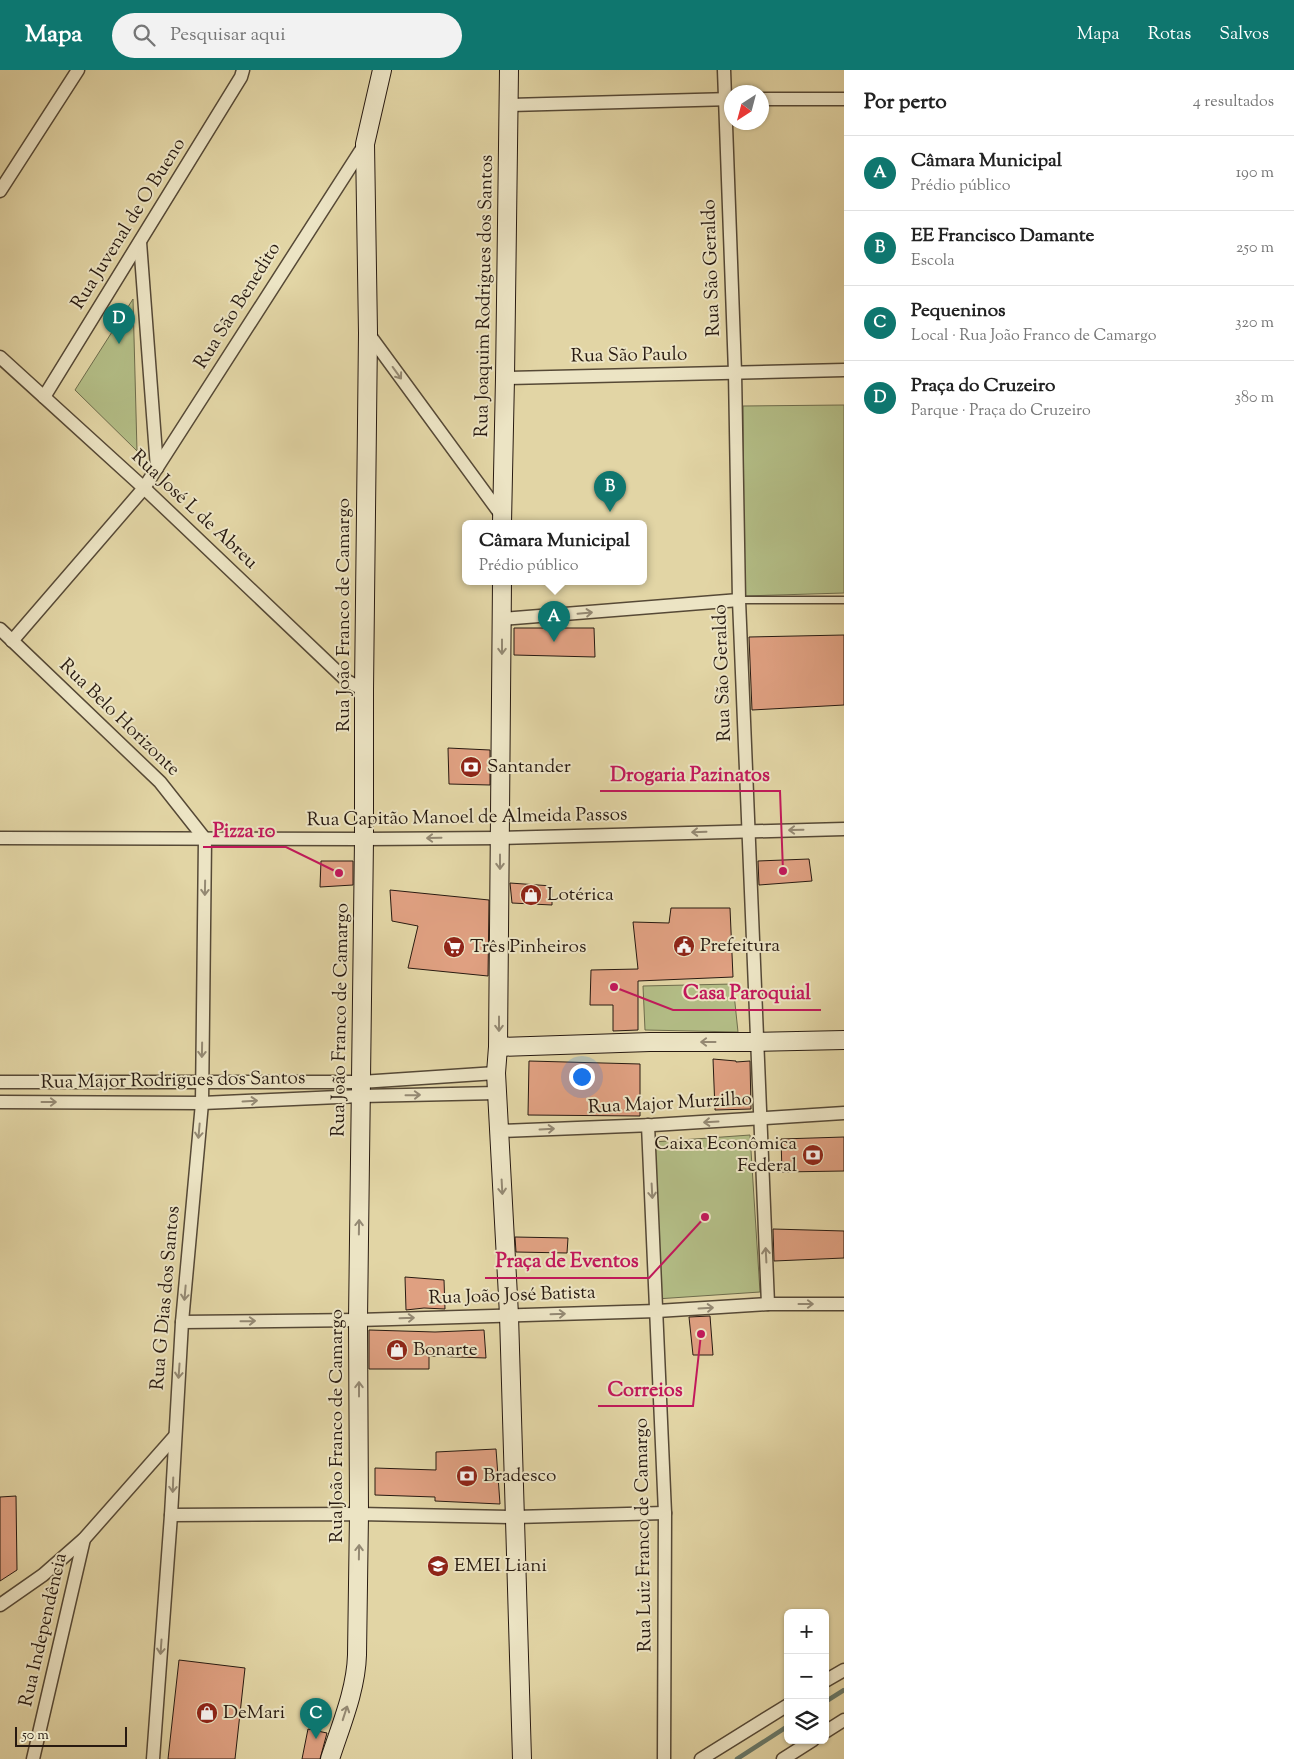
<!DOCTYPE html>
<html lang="pt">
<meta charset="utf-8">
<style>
:root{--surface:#fff;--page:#f2f2f2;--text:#222;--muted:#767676;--line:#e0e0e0;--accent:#0f766e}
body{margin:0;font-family:"Sorts Mill Goudy",serif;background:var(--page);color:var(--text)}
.controls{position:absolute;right:15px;bottom:15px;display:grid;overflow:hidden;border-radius:8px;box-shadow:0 1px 4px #0004}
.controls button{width:45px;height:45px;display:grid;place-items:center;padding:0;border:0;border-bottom:1px solid var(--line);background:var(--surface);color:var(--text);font:25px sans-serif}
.compass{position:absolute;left:724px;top:15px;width:45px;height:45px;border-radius:50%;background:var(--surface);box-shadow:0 1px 4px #0004;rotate:216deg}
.scale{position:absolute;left:15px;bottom:12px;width:112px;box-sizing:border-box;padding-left:5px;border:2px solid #281a11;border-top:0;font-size:14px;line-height:18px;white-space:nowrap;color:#281a11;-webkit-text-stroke:4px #ece4c4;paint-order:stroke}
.you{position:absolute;left:581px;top:1006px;width:18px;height:18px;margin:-12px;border:4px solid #fff;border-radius:50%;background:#1a73e8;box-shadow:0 0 0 8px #1a73e833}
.badge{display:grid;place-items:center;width:32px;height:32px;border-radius:50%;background:var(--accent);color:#fff;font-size:16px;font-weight:700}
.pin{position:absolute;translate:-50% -41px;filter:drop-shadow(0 1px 2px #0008)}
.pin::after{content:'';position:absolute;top:26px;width:18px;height:15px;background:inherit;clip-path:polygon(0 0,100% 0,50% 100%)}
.popup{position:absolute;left:462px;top:450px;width:185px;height:65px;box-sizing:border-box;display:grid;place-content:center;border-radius:8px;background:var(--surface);filter:drop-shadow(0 1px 4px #0005);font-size:16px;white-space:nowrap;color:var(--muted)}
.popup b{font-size:19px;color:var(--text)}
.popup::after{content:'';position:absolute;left:50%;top:100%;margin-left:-10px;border:10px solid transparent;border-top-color:var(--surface)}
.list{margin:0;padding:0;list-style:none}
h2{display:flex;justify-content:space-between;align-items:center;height:65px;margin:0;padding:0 20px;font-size:21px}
h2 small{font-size:16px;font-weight:400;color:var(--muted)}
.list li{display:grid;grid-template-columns:32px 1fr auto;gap:15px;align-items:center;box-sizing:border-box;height:75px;padding:0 20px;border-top:1px solid var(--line)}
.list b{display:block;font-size:19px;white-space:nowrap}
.list p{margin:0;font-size:16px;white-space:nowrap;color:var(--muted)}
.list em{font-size:16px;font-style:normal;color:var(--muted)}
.icon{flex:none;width:28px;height:28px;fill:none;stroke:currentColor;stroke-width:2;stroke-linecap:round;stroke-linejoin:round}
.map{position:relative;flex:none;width:844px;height:1689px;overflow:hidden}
header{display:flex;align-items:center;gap:30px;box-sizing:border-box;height:70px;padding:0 25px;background:var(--accent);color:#fff}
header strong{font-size:24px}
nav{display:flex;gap:28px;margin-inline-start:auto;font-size:18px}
.search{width:350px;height:45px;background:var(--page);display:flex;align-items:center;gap:12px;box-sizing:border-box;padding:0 18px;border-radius:28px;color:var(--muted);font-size:19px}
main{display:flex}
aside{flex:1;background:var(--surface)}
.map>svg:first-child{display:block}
.green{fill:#b3bd86;stroke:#6e6c4c}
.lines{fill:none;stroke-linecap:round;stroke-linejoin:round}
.stream{stroke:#697969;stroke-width:4.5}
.building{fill:#dfa081;stroke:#281a11}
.lane-casing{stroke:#564936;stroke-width:9}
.street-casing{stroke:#564936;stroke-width:15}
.secondary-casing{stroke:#281a11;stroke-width:20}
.lane{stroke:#ece4c4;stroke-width:6}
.street{stroke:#ece4c4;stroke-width:12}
.secondary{stroke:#ece4c4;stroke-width:18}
.oneway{stroke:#948973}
.labels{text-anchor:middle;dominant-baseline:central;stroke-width:4;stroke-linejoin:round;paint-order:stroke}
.street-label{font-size:19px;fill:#281a11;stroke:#ece4c4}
.poi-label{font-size:19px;fill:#281a11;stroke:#ece4c4;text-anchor:start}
.leader{fill:none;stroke:#c2185b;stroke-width:2}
.callout-dot{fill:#c2185b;stroke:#ece4c4;stroke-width:2}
.callout-label{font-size:20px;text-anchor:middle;font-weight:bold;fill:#c2185b;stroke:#ece4c4;stroke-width:4;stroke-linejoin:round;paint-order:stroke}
</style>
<header>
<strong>Mapa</strong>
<div class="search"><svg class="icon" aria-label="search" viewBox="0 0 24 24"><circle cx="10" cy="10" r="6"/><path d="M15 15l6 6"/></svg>Pesquisar aqui</div>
<nav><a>Mapa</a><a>Rotas</a><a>Salvos</a></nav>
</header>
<main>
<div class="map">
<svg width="844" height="1689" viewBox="0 0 844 1689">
<rect width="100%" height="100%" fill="#e2d5a5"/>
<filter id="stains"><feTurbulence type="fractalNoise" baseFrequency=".004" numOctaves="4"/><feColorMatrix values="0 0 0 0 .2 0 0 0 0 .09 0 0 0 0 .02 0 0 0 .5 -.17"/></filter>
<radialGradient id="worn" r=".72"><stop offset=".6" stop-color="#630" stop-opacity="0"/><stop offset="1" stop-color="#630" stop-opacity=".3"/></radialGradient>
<!-- green -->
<g class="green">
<path d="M133,229l4,152 -62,-61z"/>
<path d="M844,335v188l-100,3 -1,-190z"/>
<path d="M733,914l5,48 -93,-2 -2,-44z"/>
<path d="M750,1065l10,157 -104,7 -3,-157z"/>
</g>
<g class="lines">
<!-- stream -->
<g class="stream">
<path d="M825,1632l19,-12"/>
<path d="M737,1689l51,-33"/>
</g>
</g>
<!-- building -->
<g class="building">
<path d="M514,558h80l1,29 -81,-2z"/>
<path d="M844,565v70l-92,5 -3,-73z"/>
<path d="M448,678l42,2v35l-41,-1z"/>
<path d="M809,789l3,22 -53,4 -1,-24z"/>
<path d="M321,791h32v24l-33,2z"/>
<path d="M510,813l42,3v19l-40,-2z"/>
<path d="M390,820l99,10 -1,76 -80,-8 10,-42 -26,-5z"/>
<path d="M671,838h59l3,69 -95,4v49l-25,1v-26h-23l1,-35 47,-1 -5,-47 36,1z"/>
<path d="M713,989l23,2v1l14,-1 1,48 -36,1z"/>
<path d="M529,991l111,3v52l-112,-1z"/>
<path d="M844,1067v34l-62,1 -1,-33z"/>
<path d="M773,1159l71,2v27l-70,3z"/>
<path d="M515,1167l53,1 -1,15 -51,-1z"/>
<path d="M405,1207l39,3 1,29 -21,-1 -18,2z"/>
<path d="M710,1246l3,39h-20l-4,-38z"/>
<path d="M369,1260l66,2 49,-2 2,28 -57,-2v13h-60z"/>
<path d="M496,1379l4,55 -65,-3v-4l-60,-2v-27l61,2v-18z"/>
<path d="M16,1426l1,74 -17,11v-84z"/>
<path d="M179,1590l66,8 -10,91h-67z"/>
<path d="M308,1659l19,4 -7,26h-18z"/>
</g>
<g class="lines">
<!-- lane casing -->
<g class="lane-casing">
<path id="lane" d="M739,530h105"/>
</g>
<!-- street casing -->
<g class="street-casing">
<g id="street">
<path d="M724,0l11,302 4,228 29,704"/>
<path d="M762,29h82"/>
<path d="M510,35l222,-6"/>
<path d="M0,121l78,-121"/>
<path d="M140,172l17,226"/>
<path d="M368,263l134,183"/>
<path d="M0,287l144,131 203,193 17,9"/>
<path d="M505,308l339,-8"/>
<path d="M44,327l197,-320 2,-7"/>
<path d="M502,549l237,-19"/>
<path d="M0,559l160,153 45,57"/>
<path d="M12,571l132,-153 221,-344"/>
<path d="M0,768l364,1 136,-1 344,-9"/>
<path d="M0,1012h361l135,-9"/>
<path d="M0,1032l202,1 159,-7 136,-3"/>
<path d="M648,1055l17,388 -1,246"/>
<path d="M499,1061l154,-6 191,-12"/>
<path d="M182,1252l176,-2 299,-9 111,-7h76"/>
<path d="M171,1445l188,-1 156,3 150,-4"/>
<path d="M0,1535l43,-30 41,-36 91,-103"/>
<path d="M825,1611l19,-11"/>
<path d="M825,1662l19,-12"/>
<path d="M33,1689l51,-220"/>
<path d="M153,1689l18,-244 11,-193 20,-219 3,-264"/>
<path d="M701,1689l87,-54"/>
<path d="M783,1689l30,-19"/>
</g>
</g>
<!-- secondary casing -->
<g class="secondary-casing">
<g id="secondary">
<path d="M502,453l3,-145 4,-308"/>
<path d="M502,511l-4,466 -2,26 13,242 13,444"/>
<path d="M498,977l152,-5h106l88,-2"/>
<path d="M330,1689c11,-34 26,-69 27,-104l2,-141 -1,-194 6,-481v-149l4,-357 -3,-189 17,-74"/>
</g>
</g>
<!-- lane -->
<use href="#lane" class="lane"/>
<!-- street -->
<use href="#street" class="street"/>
<!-- secondary -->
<use href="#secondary" class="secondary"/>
</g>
<!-- one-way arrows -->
<defs><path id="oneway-shaft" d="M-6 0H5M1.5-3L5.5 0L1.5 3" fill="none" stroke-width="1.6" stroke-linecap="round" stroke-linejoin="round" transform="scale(1.25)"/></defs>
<g class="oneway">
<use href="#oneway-shaft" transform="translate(397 303) rotate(54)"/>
<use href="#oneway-shaft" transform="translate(585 543) rotate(-5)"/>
<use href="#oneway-shaft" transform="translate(502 577) rotate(90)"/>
<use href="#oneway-shaft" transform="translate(796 760) rotate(179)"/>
<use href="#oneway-shaft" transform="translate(699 762) rotate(178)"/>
<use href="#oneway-shaft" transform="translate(434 768) rotate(179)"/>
<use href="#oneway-shaft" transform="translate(500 792) rotate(90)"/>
<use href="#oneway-shaft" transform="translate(205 818) rotate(91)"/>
<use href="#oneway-shaft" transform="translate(499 954) rotate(90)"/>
<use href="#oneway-shaft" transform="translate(708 972) rotate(-180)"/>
<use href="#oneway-shaft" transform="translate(202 980) rotate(91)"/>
<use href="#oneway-shaft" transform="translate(413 1025) rotate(-1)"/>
<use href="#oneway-shaft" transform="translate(250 1031) rotate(-3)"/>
<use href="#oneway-shaft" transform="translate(49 1032)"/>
<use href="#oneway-shaft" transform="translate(711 1052) rotate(177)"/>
<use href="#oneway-shaft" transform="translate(547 1059) rotate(-3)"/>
<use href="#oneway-shaft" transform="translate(199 1061) rotate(95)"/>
<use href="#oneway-shaft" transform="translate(502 1117) rotate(87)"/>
<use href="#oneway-shaft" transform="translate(652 1121) rotate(87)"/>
<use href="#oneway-shaft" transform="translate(359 1157) rotate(-89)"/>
<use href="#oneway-shaft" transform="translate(766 1185) rotate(-93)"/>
<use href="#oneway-shaft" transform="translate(185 1223) rotate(95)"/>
<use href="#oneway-shaft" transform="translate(806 1234)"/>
<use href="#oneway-shaft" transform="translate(706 1238) rotate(-3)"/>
<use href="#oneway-shaft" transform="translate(558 1244) rotate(-2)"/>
<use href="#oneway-shaft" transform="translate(407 1248) rotate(-2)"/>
<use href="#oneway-shaft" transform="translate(248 1251) rotate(-1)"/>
<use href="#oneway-shaft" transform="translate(179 1301) rotate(94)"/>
<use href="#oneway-shaft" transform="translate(359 1319) rotate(-90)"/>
<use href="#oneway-shaft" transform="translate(173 1415) rotate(92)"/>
<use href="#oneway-shaft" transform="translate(359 1482) rotate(-89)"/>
<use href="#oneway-shaft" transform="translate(161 1577) rotate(94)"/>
<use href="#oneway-shaft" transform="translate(345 1643) rotate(-72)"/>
</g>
<!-- icons -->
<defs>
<g id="bank-disc" transform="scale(1.125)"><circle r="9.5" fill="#8f2418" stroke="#ece4c4"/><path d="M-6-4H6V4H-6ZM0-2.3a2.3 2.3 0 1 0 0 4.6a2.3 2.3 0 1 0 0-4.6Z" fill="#fff"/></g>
<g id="shop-disc" transform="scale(1.125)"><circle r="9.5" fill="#8f2418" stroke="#ece4c4"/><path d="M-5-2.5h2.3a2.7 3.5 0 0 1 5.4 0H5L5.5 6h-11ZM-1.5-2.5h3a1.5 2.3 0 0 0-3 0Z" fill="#fff"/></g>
<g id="civic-disc" transform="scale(1.125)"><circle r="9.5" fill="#8f2418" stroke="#ece4c4"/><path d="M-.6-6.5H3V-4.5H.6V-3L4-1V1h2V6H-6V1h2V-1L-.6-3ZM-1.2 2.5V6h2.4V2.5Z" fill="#fff"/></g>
<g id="supermarket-disc" transform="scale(1.125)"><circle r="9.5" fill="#8f2418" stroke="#ece4c4"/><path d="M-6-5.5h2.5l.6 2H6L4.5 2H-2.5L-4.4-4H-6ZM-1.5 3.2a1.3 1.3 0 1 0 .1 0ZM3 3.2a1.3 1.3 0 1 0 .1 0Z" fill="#fff"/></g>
<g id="school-disc" transform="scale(1.125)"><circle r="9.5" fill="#8f2418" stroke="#ece4c4"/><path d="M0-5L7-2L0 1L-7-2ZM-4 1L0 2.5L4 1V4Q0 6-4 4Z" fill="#fff"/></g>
</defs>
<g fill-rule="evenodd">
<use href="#bank-disc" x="471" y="697"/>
<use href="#shop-disc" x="531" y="825"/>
<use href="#civic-disc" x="684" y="876"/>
<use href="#supermarket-disc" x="454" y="877"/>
<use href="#bank-disc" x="813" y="1085"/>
<use href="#shop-disc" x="397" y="1280"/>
<use href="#bank-disc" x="467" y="1406"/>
<use href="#school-disc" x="438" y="1496"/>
<use href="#shop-disc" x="207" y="1643"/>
</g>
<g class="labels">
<!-- street labels -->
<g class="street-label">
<text transform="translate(129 154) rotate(-58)">Rua Juvenal de O Bueno</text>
<text transform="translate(712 198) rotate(-92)">Rua São Geraldo</text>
<text transform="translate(485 226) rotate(-89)">Rua Joaquim Rodrigues dos Santos</text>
<text transform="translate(238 236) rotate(-58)">Rua São Benedito</text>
<text transform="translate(629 286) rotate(-1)">Rua São Paulo</text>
<text transform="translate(194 440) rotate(43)">Rua José L de Abreu</text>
<text transform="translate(344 545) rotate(-90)">Rua João Franco de Camargo</text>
<text transform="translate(723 603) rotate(-92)">Rua São Geraldo</text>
<text transform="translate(119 648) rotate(44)">Rua Belo Horizonte</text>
<text transform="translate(467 748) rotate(-1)">Rua Capitão Manoel de Almeida Passos</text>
<text transform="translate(341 950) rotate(-89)">Rua João Franco de Camargo</text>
<text transform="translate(173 1011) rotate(-1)">Rua Major Rodrigues dos Santos</text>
<text transform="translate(670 1034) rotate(-3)">Rua Major Murzilho</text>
<text transform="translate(512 1226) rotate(-2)">Rua João José Batista</text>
<text transform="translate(166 1228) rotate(-85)">Rua G Dias dos Santos</text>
<text transform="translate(337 1356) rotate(-90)">Rua João Franco de Camargo</text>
<text transform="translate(644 1465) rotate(-91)">Rua Luiz Franco de Camargo</text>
<text transform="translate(44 1560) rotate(-77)">Rua Independência</text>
</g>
<!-- poi labels -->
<g class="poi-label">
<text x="487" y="697">Santander</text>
<text x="547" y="825">Lotérica</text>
<text x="700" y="876">Prefeitura</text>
<text x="470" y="877">Três Pinheiros</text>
<text x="797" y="1074" text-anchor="end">Caixa Econômica<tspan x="797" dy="22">Federal</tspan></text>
<text x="413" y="1280">Bonarte</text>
<text x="483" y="1406">Bradesco</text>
<text x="454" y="1496">EMEI Liani</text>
<text x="223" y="1643">DeMari</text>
</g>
</g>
<!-- callouts -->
<path class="leader" d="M783 801L780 721H600M339 803L286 777H203M614 917L673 940H821M705 1147L649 1208H485M701 1264L693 1336H598"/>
<g class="callout-dot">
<circle cx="783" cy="801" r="5"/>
<circle cx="339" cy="803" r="5"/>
<circle cx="614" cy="917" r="5"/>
<circle cx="705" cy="1147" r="5"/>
<circle cx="701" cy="1264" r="5"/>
</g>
<g class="callout-label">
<text x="690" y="711">Drogaria Pazinatos</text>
<text x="244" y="767">Pizza 10</text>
<text x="747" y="929">Casa Paroquial</text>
<text x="567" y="1197">Praça de Eventos</text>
<text x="645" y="1326">Correios</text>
</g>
<rect width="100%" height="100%" filter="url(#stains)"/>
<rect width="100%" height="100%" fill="url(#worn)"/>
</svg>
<div class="controls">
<button>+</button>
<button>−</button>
<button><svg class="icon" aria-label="layers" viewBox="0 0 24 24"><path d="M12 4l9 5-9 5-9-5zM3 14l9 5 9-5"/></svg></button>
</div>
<svg class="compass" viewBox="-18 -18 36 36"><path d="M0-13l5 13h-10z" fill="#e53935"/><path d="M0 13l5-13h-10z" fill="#767676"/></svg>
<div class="scale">50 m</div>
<div class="you"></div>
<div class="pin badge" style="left:554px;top:572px">A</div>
<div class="popup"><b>Câmara Municipal</b>Prédio público</div>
<div class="pin badge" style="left:610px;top:442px">B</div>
<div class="pin badge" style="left:316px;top:1669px">C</div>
<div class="pin badge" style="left:119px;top:274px">D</div>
</div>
<aside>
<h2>Por perto<small>4 resultados</small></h2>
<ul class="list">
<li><span class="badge">A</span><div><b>Câmara Municipal</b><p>Prédio público</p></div><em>190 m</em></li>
<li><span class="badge">B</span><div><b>EE Francisco Damante</b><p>Escola</p></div><em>250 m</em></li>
<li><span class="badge">C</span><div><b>Pequeninos</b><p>Local · Rua João Franco de Camargo</p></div><em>320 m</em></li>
<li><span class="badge">D</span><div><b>Praça do Cruzeiro</b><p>Parque · Praça do Cruzeiro</p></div><em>380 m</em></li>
</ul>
</aside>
</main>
